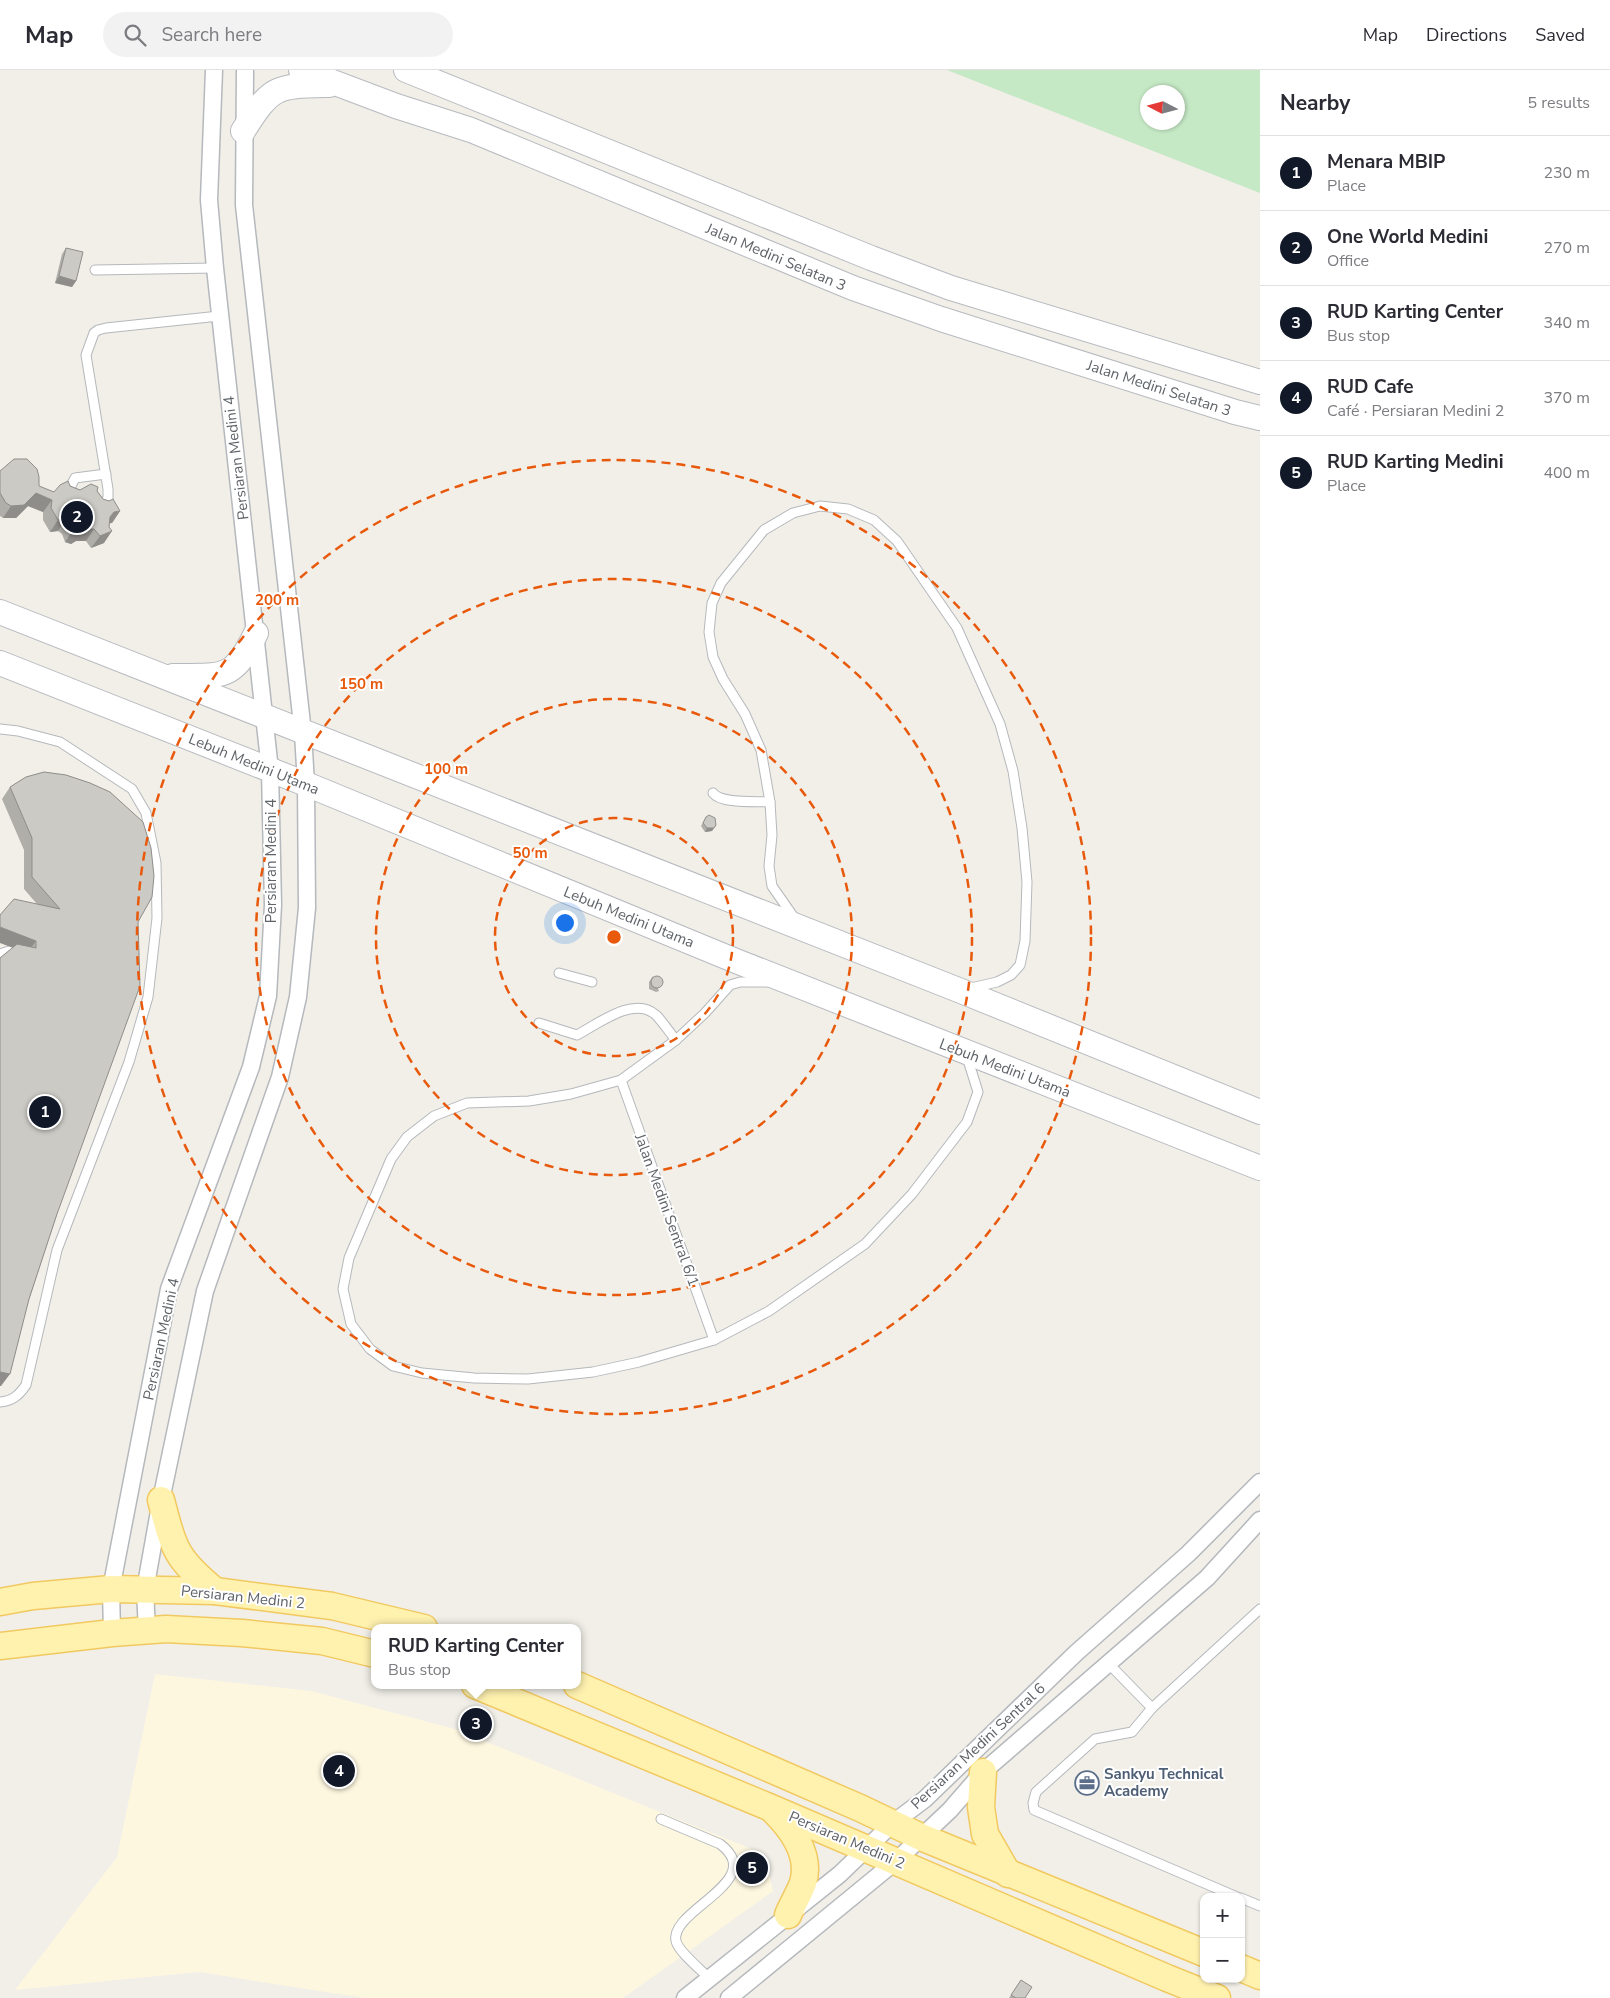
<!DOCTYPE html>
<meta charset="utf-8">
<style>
:root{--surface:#fff;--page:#f2f2f3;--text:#2b2b33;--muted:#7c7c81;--line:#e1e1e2;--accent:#111827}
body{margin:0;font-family:"Nunito Sans",sans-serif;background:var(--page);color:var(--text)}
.controls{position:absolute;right:15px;bottom:15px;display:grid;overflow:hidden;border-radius:10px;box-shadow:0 1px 4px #0004}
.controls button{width:45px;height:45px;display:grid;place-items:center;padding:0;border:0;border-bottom:1px solid var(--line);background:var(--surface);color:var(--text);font:25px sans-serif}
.compass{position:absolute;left:1140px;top:15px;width:45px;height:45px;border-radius:50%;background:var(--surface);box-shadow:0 1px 4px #0004;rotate:276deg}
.you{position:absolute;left:564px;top:852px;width:18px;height:18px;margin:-12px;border:4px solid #fff;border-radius:50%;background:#1a73e8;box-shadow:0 0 0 8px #1a73e833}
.badge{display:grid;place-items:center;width:32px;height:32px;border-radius:50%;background:var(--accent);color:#fff;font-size:16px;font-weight:700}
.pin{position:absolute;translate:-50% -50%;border:2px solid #fff;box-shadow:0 1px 5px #0006}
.popup{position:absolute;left:371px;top:1554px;width:210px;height:65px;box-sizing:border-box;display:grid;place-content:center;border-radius:10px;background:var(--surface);filter:drop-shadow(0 1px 4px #0005);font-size:16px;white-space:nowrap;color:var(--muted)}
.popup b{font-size:19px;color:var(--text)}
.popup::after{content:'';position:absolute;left:50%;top:100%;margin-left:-10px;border:10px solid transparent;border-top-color:var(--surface)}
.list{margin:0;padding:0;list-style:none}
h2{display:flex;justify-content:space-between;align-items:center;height:65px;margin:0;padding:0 20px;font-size:21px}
h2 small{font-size:16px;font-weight:400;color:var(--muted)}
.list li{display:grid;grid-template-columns:32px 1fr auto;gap:15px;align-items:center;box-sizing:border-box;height:75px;padding:0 20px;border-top:1px solid var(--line)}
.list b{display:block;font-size:19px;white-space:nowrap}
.list p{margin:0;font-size:16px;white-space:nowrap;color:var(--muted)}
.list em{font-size:16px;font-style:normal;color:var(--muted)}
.icon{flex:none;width:28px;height:28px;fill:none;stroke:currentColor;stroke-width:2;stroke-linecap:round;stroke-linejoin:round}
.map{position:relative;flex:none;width:1260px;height:1928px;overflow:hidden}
header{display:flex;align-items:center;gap:30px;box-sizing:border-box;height:70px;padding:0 25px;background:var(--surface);border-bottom:1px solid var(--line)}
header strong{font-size:24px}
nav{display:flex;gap:28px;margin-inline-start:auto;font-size:18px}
.search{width:350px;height:45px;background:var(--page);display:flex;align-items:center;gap:12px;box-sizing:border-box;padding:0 18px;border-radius:28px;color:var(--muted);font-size:19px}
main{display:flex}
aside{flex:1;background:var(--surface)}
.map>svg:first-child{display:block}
.commercial{fill:#fef7e0}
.green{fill:#c5e8c5;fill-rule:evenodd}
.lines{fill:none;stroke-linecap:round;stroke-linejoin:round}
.lane-casing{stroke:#b5b8bc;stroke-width:11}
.street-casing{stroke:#b5b8bc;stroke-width:19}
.secondary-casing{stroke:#b6babf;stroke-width:26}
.primary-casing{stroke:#f2c960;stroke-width:29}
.lane{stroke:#fff;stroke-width:9}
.street{stroke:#fff;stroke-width:16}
.secondary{stroke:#fff;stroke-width:24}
.primary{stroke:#fff2af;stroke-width:26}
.wall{fill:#afaea9}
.shaded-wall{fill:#8f8d8a}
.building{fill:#cccac5;stroke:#8f8d8a}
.ring{fill:none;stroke:#e8590c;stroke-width:2.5;stroke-dasharray:9 6}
.labels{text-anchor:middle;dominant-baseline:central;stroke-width:4;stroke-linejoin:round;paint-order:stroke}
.street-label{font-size:15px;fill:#5f6368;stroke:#fff}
.service-label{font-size:15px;font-weight:bold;fill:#4e5e75;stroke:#fff;text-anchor:start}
.centre{fill:#e8590c;stroke:#fff;stroke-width:2.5}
.ring-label{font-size:15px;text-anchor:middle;font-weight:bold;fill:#e8590c;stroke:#fff;stroke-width:4;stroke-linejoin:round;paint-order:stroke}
</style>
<header>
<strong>Map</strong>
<div class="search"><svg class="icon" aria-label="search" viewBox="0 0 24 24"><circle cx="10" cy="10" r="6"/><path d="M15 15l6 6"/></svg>Search here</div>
<nav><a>Map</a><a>Directions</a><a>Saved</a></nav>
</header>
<main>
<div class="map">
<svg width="1260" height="1928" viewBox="0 0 1260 1928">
<rect width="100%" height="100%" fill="#f1efe8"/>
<!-- commercial -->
<path class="commercial" d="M155,1604l156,17 144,38 309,125 9,37 -150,107h-259l-165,-26 -184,18 102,-133z"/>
<!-- green -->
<path class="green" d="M947,0h313v123zM1148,22h30v30h-30z"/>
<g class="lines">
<!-- lane casing -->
<g class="lane-casing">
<g id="lane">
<path d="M95,200l120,-2"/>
<path d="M71,426l-1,-8 5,-10 31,-4"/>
<path d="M98,437l10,-8v-10l-22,-134 8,-22 4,-3 8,-2 113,-12"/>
<path d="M0,659l18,2 42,11 72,47 14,24 10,50 1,55 -9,79 -19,65 -72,188 -31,135c-7,10 -13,16 -26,17"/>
<path d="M713,723c8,11 43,8 57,9"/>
<path d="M795,849l-23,-33 -3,-20 3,-31 -2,-33 -9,-52 -16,-36 -22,-35 -10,-22 -4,-25 3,-29 9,-20 43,-53 29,-17 27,-7 28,3 26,11 23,21 60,87 43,96 13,47 9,57 5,54 -2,59 -5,24 -9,10 -14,7 -26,6"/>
<path d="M0,884l9,-3"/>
<path d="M559,903l33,9"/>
<path d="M772,912h-32l-10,3 -25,28 -29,27 -55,40 -50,14 -42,7 -62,2 -33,13 -27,21 -16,22 -42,99 -6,31 8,35 19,25 23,17 29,7 52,5 54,1 65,-7 46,-10 75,-22 55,-29 96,-67 47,-50 55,-72 11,-30 -11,-35"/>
<path d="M539,953l38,12c21,-11 57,-40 79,-20 7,7 13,17 20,25"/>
<path d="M621,1010l93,260"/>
<path d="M1108,1593l44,45"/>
<path d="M661,1749l59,25c49,37 -51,66 -44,97 2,10 25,29 33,37"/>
<path d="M1237,1827l-203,-87 -1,-7 3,-11 59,-53 37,-7 20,-24 108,-99"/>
<path d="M1241,1828l19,8"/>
</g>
</g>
<!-- street casing -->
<g class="street-casing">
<g id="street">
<path d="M147,1561l-2,-41 16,-90 44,-209 75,-214 18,-80 9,-89 -1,-124 -3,-51 -59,-528 1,-135"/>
<path d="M112,1563l-1,-44 58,-300 82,-222 17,-71 5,-91 -3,-135 -55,-502 -6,-68 5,-130"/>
<path d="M685,1928l155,-124 53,-51 32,-24 151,-146 112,-99 72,-72"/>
<path d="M729,1928l167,-137 54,-51 33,-38 224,-194 53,-58"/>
</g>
</g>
<!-- secondary casing -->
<g class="secondary-casing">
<g id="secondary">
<path d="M301,0l95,36 75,24 382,158 88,31 294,93 25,6"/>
<path d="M406,0l465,188 80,30 309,94"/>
<path d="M243,61c29,-46 33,-45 86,-46"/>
<path d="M0,542l961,379 299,121"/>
<path d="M0,593l306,121 430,177 524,207"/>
<path d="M173,606c49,-1 60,6 83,-43"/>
</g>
</g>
<!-- primary casing -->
<g class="primary-casing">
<g id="primary">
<path d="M161,1430c13,49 14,58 54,91"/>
<path d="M0,1532l33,-6 78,-7 104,2 117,15 92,22"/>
<path d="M0,1576l112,-13 54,-4 76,4 80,8 53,13"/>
<path d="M475,1615l294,122 398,171 50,20"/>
<path d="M577,1615l283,123 61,29 283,116"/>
<path d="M983,1702l-2,35 4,27 23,40"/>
<path d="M774,1741c19,19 37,45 29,72 -4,11 -11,22 -15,32"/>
<path d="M1241,1898l19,8"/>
</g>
</g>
<!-- lane -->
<use href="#lane" class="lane"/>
<!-- street -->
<use href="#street" class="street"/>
<!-- secondary -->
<use href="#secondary" class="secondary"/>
<!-- primary -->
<use href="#primary" class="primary"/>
</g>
<!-- wall -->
<g class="wall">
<path d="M66,178l10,33 -4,6 -17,-4 7,-29z"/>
<path d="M0,402l54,20 16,-6 10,4 17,1 6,8 17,12 -8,12h-3l-5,20 -13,5 -5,-7h-10l-5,3 -6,-2 -3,-8 -4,-3 -8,1 -7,-12v-8l-15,-6 -12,12h-13l-3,-2z"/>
<path d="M10,717l128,135 -81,292 -56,172h-1v-428l13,-10 24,-44 -13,-15v-39l-22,-51z"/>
<path d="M706,747l10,8 -4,6 -7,1 -4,-6z"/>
<path d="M653,906l6,15 -3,1 -7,-3v-7z"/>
<path d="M1021,1910l4,18h-16z"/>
</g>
<!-- shaded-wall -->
<g class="shaded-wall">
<path d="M59,206l17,5 -4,6 -17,-4z"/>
<path d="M36,423l16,7 -9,12 -15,-6 -12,12h-13l8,-12z"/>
<path d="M120,441l-8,12 -7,1 -4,5 13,-17z"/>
<path d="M67,448l-9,13 -8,1 8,-12z"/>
<path d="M84,459h10l-8,12h-10l-5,3 -6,-2 8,-12z"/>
<path d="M112,461l-8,12 -13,5 9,-12z"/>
<path d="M707,758h7l-2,3 -7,1z"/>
<path d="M0,857l36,14 -9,12 -27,-10z"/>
<path d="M0,1302l10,2 -9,12h-1z"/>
</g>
<!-- building -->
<g class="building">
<path d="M66,178l17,4 -7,29 -17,-5z"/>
<path d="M14,389h13l10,10 2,8v9l15,6 6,-7 8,-4 2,5 10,4 11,-6 7,3 -1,4 6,8 6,2 4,-2 7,12 -6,1 -4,5 -1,10 3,4 -12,5 -6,-7h-10l-4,3 -7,-2 -2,-8 -4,-4 -9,2 -7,-12 1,-8 -16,-7 -12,12 -13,1 -5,-3 -6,-10v-22z"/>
<path d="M44,702l22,3 24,8 20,9 33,30 8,26 3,28 -2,21 -14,25 2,64 -83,228 -28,85 -19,75 -10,-2v-414l17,-14 19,4v-7l-36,-14v-12l14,-16 46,10 -28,-32v-39l-22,-51 16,-10z"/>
<path d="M709,745l6,3 1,7 -2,3h-7l-4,-5 3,-6z"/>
<circle cx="657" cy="912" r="6"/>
<path d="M1021,1910l11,7 -7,11h-9l-5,-3z"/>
</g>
<!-- distance rings -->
<g class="ring">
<circle cx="614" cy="867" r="119"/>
<circle cx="614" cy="867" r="238"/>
<circle cx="614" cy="867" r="358"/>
<circle cx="614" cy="867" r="477"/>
</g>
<!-- icons -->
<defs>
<g id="office-ring" transform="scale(1.25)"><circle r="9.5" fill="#fff" stroke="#5c6f8a" stroke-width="1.5"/><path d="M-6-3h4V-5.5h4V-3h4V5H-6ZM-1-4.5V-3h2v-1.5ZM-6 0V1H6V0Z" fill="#5c6f8a"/></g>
</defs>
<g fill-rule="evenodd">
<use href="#office-ring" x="1087" y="1713"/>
</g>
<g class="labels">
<!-- street labels -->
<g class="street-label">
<text transform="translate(776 187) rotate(23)">Jalan Medini Selatan 3</text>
<text transform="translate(1159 318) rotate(18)">Jalan Medini Selatan 3</text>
<text transform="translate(236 388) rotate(-97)">Persiaran Medini 4</text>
<text transform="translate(254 694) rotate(22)">Lebuh Medini Utama</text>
<text transform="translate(271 791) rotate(-90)">Persiaran Medini 4</text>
<text transform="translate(629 847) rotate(22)">Lebuh Medini Utama</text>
<text transform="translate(1005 998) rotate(21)">Lebuh Medini Utama</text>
<text transform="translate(667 1140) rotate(70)">Jalan Medini Sentral 6/1</text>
<text transform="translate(161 1269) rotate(-78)">Persiaran Medini 4</text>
<text transform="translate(243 1527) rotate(6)">Persiaran Medini 2</text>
<text transform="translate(978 1676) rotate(-43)">Persiaran Medini Sentral 6</text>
<text transform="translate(847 1770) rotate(23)">Persiaran Medini 2</text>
</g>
<!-- service labels -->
<g class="service-label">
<text x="1104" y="1704">Sankyu Technical<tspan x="1104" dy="17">Academy</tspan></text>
</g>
</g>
<circle cx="614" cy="867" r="8" class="centre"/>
<g class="ring-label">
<text x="277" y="535">200 m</text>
<text x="361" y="619">150 m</text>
<text x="446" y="704">100 m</text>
<text x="530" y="788">50 m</text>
</g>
</svg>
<div class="controls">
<button>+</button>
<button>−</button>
</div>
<svg class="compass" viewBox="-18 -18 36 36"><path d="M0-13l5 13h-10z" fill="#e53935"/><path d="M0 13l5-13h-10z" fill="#7c7c81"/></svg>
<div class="you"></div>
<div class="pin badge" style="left:45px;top:1042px">1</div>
<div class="pin badge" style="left:77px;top:447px">2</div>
<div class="pin badge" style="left:476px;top:1654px">3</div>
<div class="popup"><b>RUD Karting Center</b>Bus stop</div>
<div class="pin badge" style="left:339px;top:1701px">4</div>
<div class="pin badge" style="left:752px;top:1798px">5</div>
</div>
<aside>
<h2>Nearby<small>5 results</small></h2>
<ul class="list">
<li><span class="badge">1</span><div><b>Menara MBIP</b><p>Place</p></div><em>230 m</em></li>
<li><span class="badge">2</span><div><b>One World Medini</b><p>Office</p></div><em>270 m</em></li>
<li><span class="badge">3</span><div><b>RUD Karting Center</b><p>Bus stop</p></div><em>340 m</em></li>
<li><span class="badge">4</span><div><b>RUD Cafe</b><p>Café · Persiaran Medini 2</p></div><em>370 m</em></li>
<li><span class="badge">5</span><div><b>RUD Karting Medini</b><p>Place</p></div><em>400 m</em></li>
</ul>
</aside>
</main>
